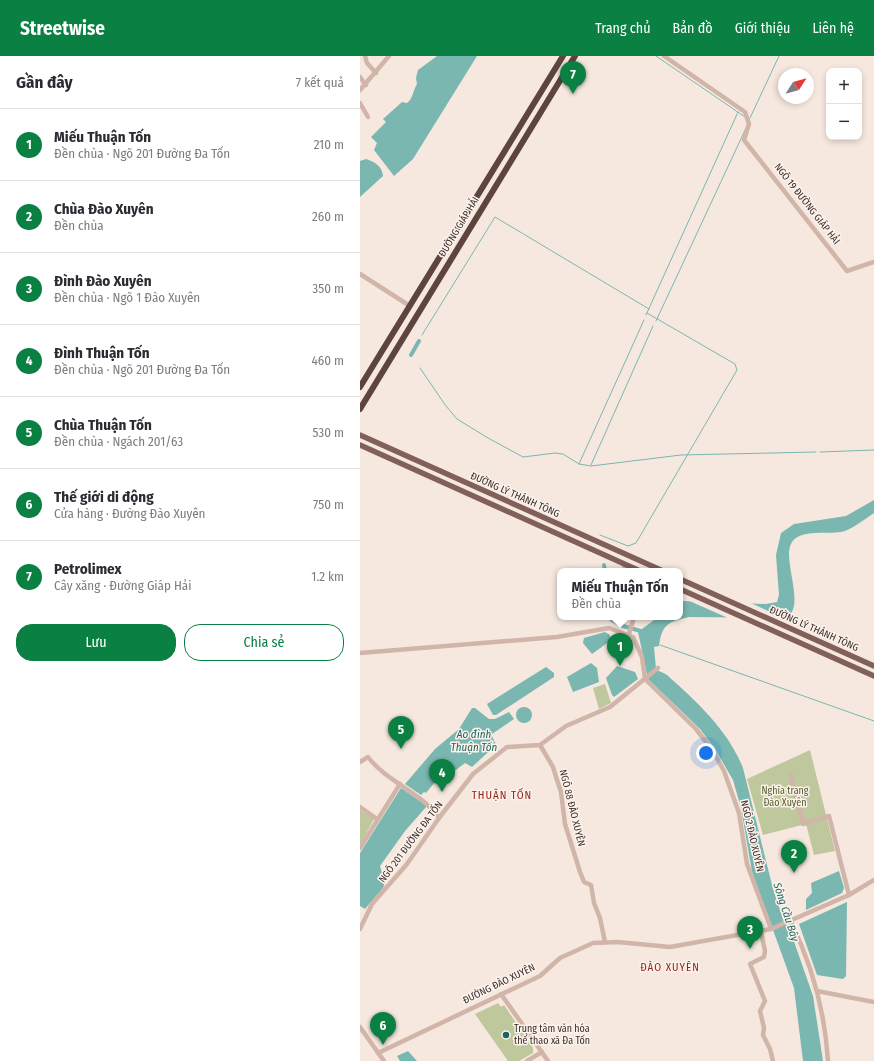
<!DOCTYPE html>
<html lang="vi">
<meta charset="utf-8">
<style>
:root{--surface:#fff;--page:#f2f2f3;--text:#2b2b33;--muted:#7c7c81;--line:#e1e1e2;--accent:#0b8043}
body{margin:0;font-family:"Fira Sans Condensed",sans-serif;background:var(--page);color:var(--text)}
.controls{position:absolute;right:12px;top:12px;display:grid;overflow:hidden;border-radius:8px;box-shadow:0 2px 6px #0003}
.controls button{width:36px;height:36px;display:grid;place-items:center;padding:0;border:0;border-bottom:1px solid var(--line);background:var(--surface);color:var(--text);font:20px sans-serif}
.compass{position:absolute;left:418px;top:12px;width:36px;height:36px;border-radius:50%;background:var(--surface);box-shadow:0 2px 6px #0003;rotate:54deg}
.you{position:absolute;left:346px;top:697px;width:14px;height:14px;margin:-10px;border:3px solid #fff;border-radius:50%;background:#1a73e8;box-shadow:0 0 0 6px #1a73e833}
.badge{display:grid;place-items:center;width:26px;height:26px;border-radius:50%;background:var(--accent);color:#fff;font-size:13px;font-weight:700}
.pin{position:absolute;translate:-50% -33px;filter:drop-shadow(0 1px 2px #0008)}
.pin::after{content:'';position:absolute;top:21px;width:14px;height:12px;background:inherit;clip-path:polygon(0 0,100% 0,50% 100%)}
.popup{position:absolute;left:197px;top:512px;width:126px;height:52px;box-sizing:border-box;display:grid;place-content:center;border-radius:8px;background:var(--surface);filter:drop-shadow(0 1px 3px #0005);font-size:13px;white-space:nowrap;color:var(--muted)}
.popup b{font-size:15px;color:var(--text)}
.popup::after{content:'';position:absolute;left:50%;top:100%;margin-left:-8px;border:8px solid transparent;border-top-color:var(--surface)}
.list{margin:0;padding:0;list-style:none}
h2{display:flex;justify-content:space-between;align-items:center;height:52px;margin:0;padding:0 16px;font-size:17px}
h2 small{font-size:13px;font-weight:400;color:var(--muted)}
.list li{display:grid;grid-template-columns:26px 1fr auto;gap:12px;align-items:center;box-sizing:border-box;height:72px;padding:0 16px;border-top:1px solid var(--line)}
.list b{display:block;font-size:15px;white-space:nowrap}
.list p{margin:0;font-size:13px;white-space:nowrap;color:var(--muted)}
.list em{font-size:13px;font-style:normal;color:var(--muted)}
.actions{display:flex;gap:8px;padding:12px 16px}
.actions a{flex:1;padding:9px 0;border:1px solid var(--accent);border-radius:16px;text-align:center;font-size:14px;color:var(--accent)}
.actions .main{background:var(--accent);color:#fff}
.map{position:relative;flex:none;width:514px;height:1005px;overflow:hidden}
header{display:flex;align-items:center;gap:24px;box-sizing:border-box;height:56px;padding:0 20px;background:var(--accent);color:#fff}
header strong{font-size:19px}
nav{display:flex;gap:22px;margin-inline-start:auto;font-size:14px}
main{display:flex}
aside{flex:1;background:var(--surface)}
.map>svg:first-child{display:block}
.green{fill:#bfc79c}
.water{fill:#7ab7b0}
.pier{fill:#f6e8df}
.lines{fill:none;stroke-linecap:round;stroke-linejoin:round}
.stream{stroke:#7ab7b0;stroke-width:1}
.canal{stroke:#7ab7b0;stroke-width:4}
.minor{stroke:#d0b5a8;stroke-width:4.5}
.major{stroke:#806059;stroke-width:5.5}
.highway{stroke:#5e443f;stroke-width:6}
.poi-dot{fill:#19645e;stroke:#fcf3ec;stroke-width:1.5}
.labels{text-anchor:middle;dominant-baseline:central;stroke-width:3;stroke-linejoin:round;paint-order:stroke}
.street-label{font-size:10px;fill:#3c2c29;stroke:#fcf3ec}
.park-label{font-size:10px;fill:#535e2a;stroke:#fcf3ec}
.poi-label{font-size:10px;fill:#3c2c29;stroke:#fcf3ec;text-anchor:start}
.water-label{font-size:11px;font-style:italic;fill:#19645e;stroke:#fcf3ec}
.neighbourhood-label{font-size:11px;letter-spacing:1px;fill:#962317;stroke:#fcf3ec}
</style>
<header>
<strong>Streetwise</strong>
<nav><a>Trang chủ</a><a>Bản đồ</a><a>Giới thiệu</a><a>Liên hệ</a></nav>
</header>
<main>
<aside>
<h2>Gần đây<small>7 kết quả</small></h2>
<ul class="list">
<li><span class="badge">1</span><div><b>Miếu Thuận Tốn</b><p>Đền chùa · Ngõ 201 Đường Đa Tốn</p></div><em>210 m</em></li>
<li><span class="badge">2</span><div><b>Chùa Đào Xuyên</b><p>Đền chùa</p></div><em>260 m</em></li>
<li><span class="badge">3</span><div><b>Đình Đào Xuyên</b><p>Đền chùa · Ngõ 1 Đào Xuyên</p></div><em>350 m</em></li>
<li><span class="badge">4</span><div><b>Đình Thuận Tốn</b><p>Đền chùa · Ngõ 201 Đường Đa Tốn</p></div><em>460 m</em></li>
<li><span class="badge">5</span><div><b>Chùa Thuận Tốn</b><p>Đền chùa · Ngách 201/63</p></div><em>530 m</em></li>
<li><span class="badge">6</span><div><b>Thế giới di động</b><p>Cửa hàng · Đường Đào Xuyên</p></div><em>750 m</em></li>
<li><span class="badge">7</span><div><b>Petrolimex</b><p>Cây xăng · Đường Giáp Hải</p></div><em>1.2 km</em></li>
</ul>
<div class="actions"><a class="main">Lưu</a><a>Chia sẻ</a></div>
</aside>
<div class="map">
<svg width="514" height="1005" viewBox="0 0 514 1005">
<rect width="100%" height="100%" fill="#f6e8df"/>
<!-- green -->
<g class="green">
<path d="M245,628l6,19 -12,6 -6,-21z"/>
<path d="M450,694l25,101 -21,4 -8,-31 -43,11 -16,-56z"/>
<path d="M0,754l14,9 -14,26z"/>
<path d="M138,947l3,4 3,-2 29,43v5l-14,8h-11l-33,-47z"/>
</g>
<!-- water -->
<g class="water">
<path d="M77,0h40l-64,103 -19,17 -20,-26 3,-7 -6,-6 15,-15 -3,-3 19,-17 5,1c6,-4 6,-13 10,-19l-1,-6 2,-8z"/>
<path d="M6,103c9,3 16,7 17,17l-23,21v-36z"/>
<path d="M514,444v13c-7,5 -21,15 -29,18 -15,5 -46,-4 -54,13 -9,17 17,67 -7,74l-95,-1c-21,5 -27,7 -30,29l-5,1 2,22c3,3 7,3 11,6 30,27 61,55 76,93l30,121 11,33 6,8 23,66 10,65h-20l-9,-73 -42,-116 -11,-64 -8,-28 -18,-31 -15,-20 -52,-50 -10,-47 20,-15h22v-14l3,-2 83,3 11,-2 2,-7 -3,-40 5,-22 13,-9 52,-8z"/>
<path d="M245,576l5,3v6l-18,13 -9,-11 1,-5z"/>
<circle cx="267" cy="592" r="5"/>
<path d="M231,607l6,5 2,14 -26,10 -6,-15z"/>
<path d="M257,610l18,6 3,7 -24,18 -2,-2 -6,-17z"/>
<path d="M186,611l8,6v4l-58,38h-3l-6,-11z"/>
<circle cx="164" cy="659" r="8"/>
<path d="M112,652h3l14,11h6l14,-7 5,7 -22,15v2l4,9 -24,22 -7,-4 -17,13 -4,-5 -18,22 -2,-1 -3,3 -16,-11 30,-35 24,-20z"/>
<path d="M41,732l26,18 -22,25 -25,35 5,17 -2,5 -18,21 -5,-3v-53z"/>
<path d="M479,815l5,17 -2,5 -36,17v-11l6,-6 -1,-10z"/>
<path d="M487,846l-1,74 -3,3 -26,-4 -18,-51z"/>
<path d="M48,995l9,10h-17l-3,-5z"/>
</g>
<!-- pier -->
<path class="pier" d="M325,543l59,1 42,19 -58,-1z"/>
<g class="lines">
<!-- stream -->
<g class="stream">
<path d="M296,0l89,61"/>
<path d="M390,62l29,-62"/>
<path d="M286,259l92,-203"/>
<path d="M296,265l90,-193"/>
<path d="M62,279l73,-118 154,92"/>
<path d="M60,312l26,38 11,13 31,19 35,19 32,-4 8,1 16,10 12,2 90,-11 135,-3"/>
<path d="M460,396l54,-2"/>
<path d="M219,408l65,-144"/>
<path d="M231,409l62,-139"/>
<path d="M240,479l28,11 8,-3 101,-173 -2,-6 -88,-51"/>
<path d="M300,589l214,76"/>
</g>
<!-- canal -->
<g class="canal">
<path d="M51,299l8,-14"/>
<path d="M244,509l1,6"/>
<path d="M251,561l1,3 11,6 21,6"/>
</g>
<!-- minor -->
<g class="minor">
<path d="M5,0l2,7 9,10"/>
<path d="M304,0l81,56 4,12 -5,16 103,131 27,-9"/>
<path d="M0,21l6,8"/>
<path d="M0,34l29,-34"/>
<path d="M0,47l8,14"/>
<path d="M0,218l50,32"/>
<path d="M264,508l1,7"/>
<path d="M269,578l5,-17"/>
<path d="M0,597l197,-16 52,-9 24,9 9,20 3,22"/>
<path d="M285,623l51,50 17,22 11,20 15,42 8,51 24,65"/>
<path d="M180,689l13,22 4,13 4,12 4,32 15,48 4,10 7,3 3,18 6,15 5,24"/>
<path d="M0,706l8,-5c19,25 53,35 71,61"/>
<path d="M431,720l12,48 26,-8 20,79"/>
<path d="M0,751l17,12"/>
<path d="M0,792l40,-64"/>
<path d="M431,866c21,43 34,91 37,139"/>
<path d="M0,873l12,-25 35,-40 32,-46 34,-44 34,-27 33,-2 26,-19 44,-19 48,-39"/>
<path d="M401,876l4,19 -1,6 -14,7 15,37 -5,10 4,17 -1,7 7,14 3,12"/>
<path d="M457,935l57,11"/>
<path d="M141,938l47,67"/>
<path d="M0,971l24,34"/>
<path d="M18,997l162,-77 20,-18 33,-15 25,-1 52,5 101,-18 78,-34 25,-15"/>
<path d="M167,1005l15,-9"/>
</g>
<!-- major -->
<g class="major">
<path d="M0,379l303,136"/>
<path d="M0,389l280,126"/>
<path d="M320,523l194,87"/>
<path d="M320,533l194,87"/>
</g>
<!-- highway -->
<g class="highway">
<path d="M0,331l203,-331"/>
<path d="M0,353l215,-353"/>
</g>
</g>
<!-- markers -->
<circle class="poi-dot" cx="146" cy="979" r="4"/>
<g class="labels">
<!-- street labels -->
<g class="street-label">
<text transform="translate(447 148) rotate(52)">NGÕ 19 ĐƯỜNG GIÁP HẢI</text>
<text transform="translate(99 171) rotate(-59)">ĐƯỜNG GIÁP HẢI</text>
<text transform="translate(155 439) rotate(24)">ĐƯỜNG LÝ THÁNH TÔNG</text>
<text transform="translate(454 573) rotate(24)">ĐƯỜNG LÝ THÁNH TÔNG</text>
<text transform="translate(212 752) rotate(76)">NGÕ 88 ĐÀO XUYÊN</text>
<text transform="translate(392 780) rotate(77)">NGÕ 2 ĐÀO XUYÊN</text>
<text transform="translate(51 786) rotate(-53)">NGÕ 201 ĐƯỜNG ĐA TỐN</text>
<text transform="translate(139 928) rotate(-26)">ĐƯỜNG ĐÀO XUYÊN</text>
</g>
<!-- park labels -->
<g class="park-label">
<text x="425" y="735">Nghĩa trang<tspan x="425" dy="12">Đào Xuyên</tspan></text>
</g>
<!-- poi labels -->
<g class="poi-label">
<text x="154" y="973">Trung tâm văn hóa<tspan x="154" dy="12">thể thao xã Đa Tốn</tspan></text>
</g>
<!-- water labels -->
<g class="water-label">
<text x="114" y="678">Ao đình<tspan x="114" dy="13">Thuận Tốn</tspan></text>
<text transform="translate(426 856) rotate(72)">Sông Cầu Bây</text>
</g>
<!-- neighbourhood labels -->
<g class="neighbourhood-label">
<text x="142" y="739">THUẬN TỐN</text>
<text x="310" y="911">ĐÀO XUYÊN</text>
</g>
</g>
</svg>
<div class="controls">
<button>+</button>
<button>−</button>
</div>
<svg class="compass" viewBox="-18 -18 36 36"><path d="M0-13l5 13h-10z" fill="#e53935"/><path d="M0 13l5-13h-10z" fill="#7c7c81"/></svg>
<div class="you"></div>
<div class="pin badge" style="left:260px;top:610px">1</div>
<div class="popup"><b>Miếu Thuận Tốn</b>Đền chùa</div>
<div class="pin badge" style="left:434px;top:817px">2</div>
<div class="pin badge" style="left:390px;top:893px">3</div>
<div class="pin badge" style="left:82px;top:736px">4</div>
<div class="pin badge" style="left:41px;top:693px">5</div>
<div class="pin badge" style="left:23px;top:989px">6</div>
<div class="pin badge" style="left:213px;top:38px">7</div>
</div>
</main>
